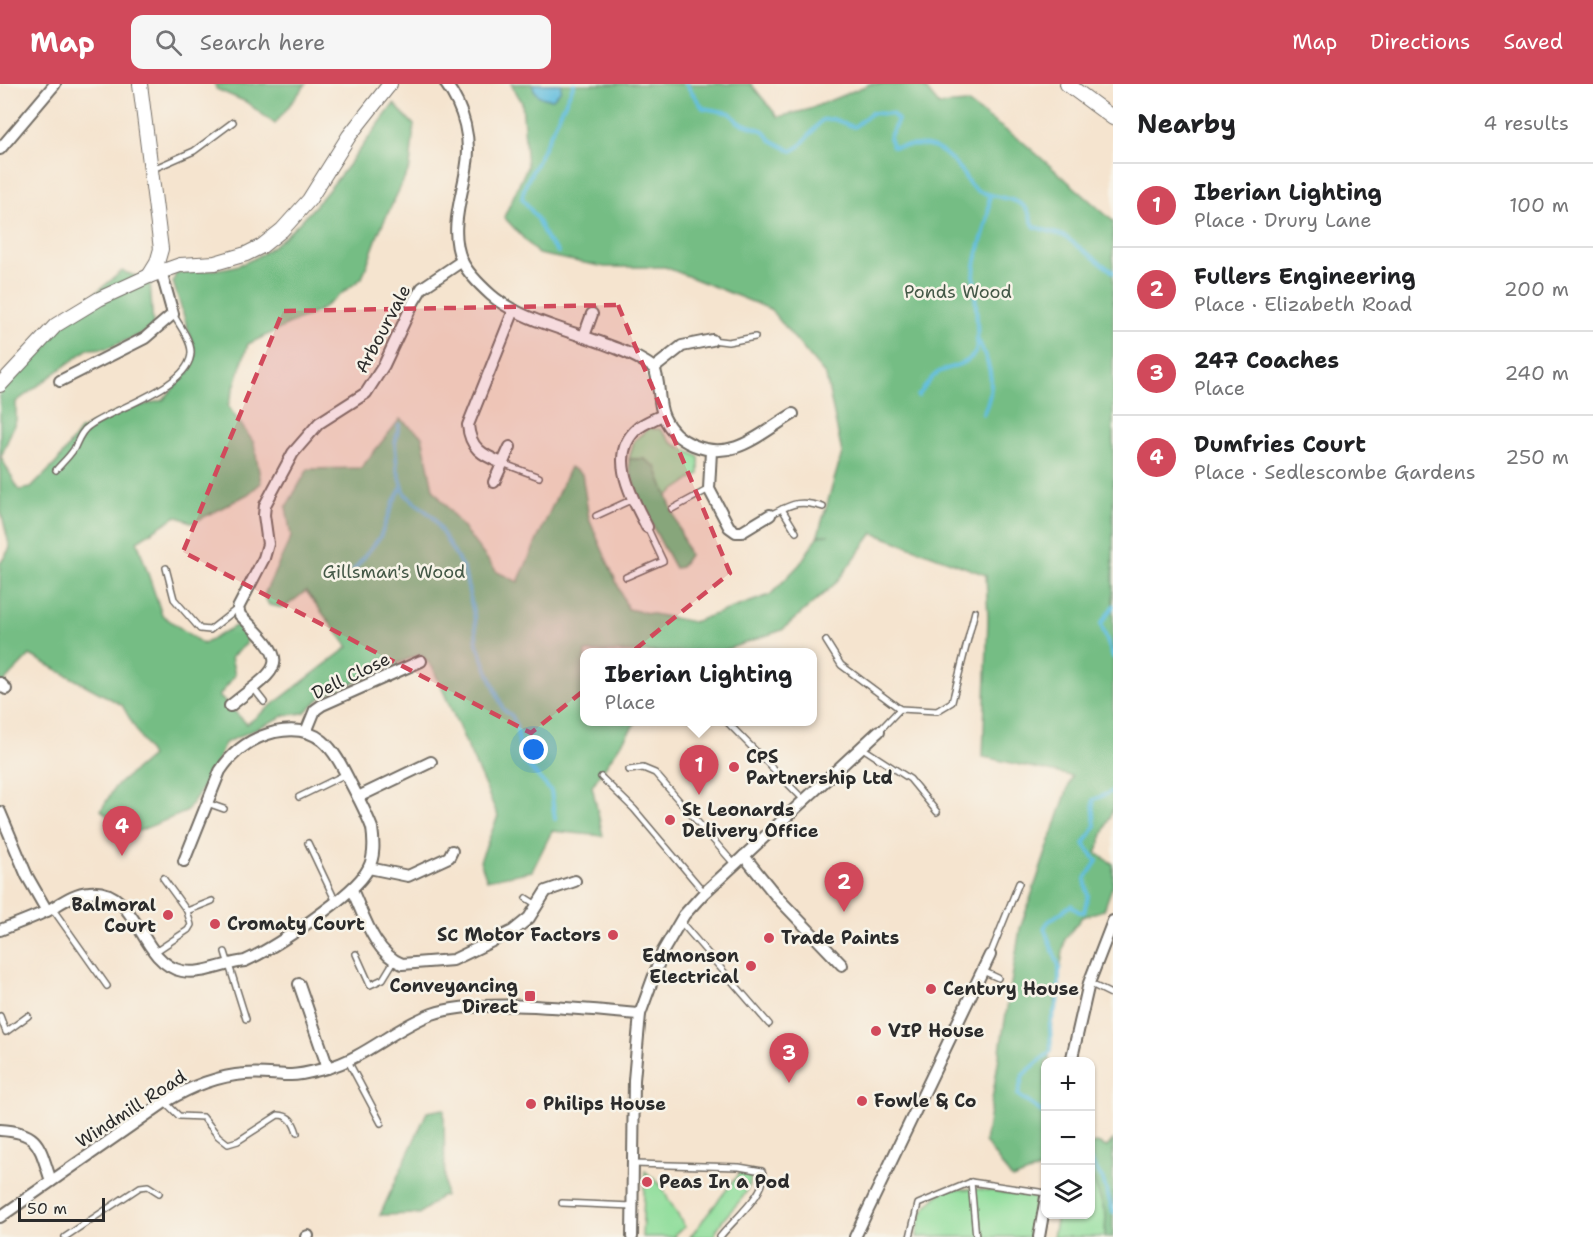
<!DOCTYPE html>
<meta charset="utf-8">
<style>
:root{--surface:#fff;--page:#f6f6f6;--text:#202124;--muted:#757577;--line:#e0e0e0;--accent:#d1495b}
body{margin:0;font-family:"Shantell Sans",sans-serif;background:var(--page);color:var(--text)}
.controls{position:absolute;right:18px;bottom:18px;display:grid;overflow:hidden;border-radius:12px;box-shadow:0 2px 4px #0004}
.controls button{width:54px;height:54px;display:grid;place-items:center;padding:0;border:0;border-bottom:2px solid var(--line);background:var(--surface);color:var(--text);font:30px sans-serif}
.scale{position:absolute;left:18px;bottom:15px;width:87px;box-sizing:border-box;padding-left:6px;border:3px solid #2b2b2b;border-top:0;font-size:16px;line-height:21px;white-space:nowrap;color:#2b2b2b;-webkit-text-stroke:4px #f7f3e8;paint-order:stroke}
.you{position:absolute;left:534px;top:666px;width:21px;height:21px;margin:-15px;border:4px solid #fff;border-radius:50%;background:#1a73e8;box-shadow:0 0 0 9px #1a73e833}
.badge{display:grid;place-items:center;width:39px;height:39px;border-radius:50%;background:var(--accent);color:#fff;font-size:20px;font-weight:700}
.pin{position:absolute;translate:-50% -50px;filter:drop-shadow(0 2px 3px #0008)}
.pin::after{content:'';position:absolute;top:32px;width:21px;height:18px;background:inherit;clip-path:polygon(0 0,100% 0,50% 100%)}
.popup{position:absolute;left:580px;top:564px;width:237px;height:78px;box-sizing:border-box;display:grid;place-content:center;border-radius:12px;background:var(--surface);filter:drop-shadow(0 2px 4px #0005);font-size:20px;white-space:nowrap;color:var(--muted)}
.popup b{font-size:22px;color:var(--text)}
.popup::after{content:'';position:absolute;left:50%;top:100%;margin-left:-12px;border:12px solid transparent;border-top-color:var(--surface)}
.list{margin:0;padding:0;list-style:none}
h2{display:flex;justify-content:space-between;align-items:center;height:78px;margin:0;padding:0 24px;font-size:26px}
h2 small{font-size:20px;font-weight:400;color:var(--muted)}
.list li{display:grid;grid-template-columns:39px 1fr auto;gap:18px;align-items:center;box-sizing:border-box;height:84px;padding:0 24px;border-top:2px solid var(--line)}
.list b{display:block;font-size:22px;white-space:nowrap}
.list p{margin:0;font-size:20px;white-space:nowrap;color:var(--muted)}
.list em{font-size:20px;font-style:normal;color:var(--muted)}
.icon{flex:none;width:33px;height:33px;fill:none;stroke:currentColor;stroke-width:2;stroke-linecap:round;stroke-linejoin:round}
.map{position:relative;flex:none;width:1113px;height:1153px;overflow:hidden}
header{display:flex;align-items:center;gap:36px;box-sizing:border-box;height:84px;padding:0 30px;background:var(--accent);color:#fff}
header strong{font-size:28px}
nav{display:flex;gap:33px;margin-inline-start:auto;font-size:21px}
.search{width:420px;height:54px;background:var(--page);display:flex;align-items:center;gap:15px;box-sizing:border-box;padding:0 21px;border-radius:12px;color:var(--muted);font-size:22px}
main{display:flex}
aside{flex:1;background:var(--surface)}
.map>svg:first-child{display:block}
.green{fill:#91de9c;stroke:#5e8464;stroke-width:1.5}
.forest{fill:#74bd84;stroke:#507458;stroke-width:1.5}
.water{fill:#60bdde;stroke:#467484;stroke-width:1.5}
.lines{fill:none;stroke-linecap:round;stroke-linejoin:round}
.stream{stroke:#60bdde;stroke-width:4}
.service-casing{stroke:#726c64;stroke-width:8}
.minor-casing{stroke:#726c64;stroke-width:14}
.tertiary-casing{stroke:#726c64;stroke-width:16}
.service{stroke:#fff;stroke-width:5}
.minor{stroke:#fff;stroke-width:10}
.tertiary{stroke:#fff;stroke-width:14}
.marked{fill:#d1495b;fill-opacity:0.2;stroke:#d1495b;stroke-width:4.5;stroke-dasharray:12 8;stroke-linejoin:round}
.poi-dot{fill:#d1495b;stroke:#f7f3e8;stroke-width:2}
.labels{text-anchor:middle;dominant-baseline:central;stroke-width:5;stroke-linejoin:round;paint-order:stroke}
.park-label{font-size:18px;fill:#445847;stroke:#f7f3e8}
.street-label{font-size:18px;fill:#2b2b2b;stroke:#f7f3e8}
.poi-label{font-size:18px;font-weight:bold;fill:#2b2b2b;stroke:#f7f3e8;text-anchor:start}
</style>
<header>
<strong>Map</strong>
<div class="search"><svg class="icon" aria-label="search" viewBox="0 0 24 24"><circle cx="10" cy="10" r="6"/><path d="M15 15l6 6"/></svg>Search here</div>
<nav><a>Map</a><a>Directions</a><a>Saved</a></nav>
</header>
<main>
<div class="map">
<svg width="1113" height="1153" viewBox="0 0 1113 1153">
<rect width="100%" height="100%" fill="#f7f3e8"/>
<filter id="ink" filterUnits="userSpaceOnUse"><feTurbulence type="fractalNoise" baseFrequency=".0167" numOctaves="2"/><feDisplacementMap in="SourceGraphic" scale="12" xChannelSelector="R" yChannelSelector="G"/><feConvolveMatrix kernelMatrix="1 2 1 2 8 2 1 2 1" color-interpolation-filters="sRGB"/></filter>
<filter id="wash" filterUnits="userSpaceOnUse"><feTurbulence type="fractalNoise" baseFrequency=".008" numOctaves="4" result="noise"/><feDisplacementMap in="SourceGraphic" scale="24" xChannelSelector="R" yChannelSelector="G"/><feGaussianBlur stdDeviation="1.35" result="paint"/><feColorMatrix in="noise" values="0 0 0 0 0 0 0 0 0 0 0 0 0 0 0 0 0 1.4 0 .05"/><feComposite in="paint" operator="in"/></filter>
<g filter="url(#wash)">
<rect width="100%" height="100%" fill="#f5e4cf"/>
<!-- green -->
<g class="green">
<path d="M651,342l2,3h7l12,14 27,14v17l-33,22 -22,-37h-15l5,-18z"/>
<path d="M645,1087l14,12 26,44 -10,7 1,3h-34z"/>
<path d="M741,1087l10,6c-3,26 -29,34 -37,60h-24z"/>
<path d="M1091,1089l15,42 -1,22h-52l4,-22 33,-1z"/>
<path d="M946,1105h32l55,8 4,4 -5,36h-115c2,-27 9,-32 29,-48z"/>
</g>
<!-- forest -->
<g class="forest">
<path d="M215,0h91l-31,40 -29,-22 -30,-13z"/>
<path d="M511,0h240l27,33 29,-7 63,-26h52l17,21 28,-2 57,40 89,78v587l-17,45 17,11v20l-9,26 -22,7 -17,22 -15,96 -1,26 -3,1 -4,106 -30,11 -27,-37 35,-213 52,-153 -89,-19 5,-139 -2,-43 -113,-42 -36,49 -55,48 -63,22h-134v70h51l-44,64 11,50 -51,-5 -20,40 -45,9 -7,-19 18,-45 -65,-148 -13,-14 -97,42 -19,17 -18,2 -61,28 -13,31 -26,38 -57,23 -28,-25 14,-23 36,-31 -29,-51 -92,-50 -30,31v-122l10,-16 -10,-40v-126l64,-63 58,-48 28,10 3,45 -11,8 -34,14 -20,1 -72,53v18l-15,37 18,33 12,-2 26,-26 23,-32 39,-19 44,-11 28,-32 5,-14 -23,-72 3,-9c19,-2 40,-2 59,-7 58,-14 123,-116 159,-162l20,21 -4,42 -31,65 -17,46 -42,32 -72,34 -20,62 26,37 7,40 -13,11 -55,29 -17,-7 -39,25 25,74 41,29 36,-20 9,7 -2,13 -15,13 4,18 -16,21 28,28 101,-77 -42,-56 -22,17 -15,-3 -5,-10 27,-58 -5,-30 22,-38 53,-1 39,-49 22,17 11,53 64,83 21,10 52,-115 12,7 7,45 39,90 65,13 77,-27 30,-31 18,-28 11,-1h-11l24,-82 -16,-77 -56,-67 -105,-42h-60l-67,-13 -34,-37 23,-50 -5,-65z"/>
<path d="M629,375h15l12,8 33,88 -8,12 -6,1c-11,-20 -50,-89 -46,-109z"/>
<path d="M444,1025l1,87h-4l-22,18 -39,1 47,-103z"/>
<path d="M1113,1056v97h-8l1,-22 -15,-42v-29l6,-1 10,4z"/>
</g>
<!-- water -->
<path class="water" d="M532,0h29v6l-8,9c-12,0 -18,-4 -21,-15z"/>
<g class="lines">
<!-- stream -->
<g class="stream">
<path d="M686,0l17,24 27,5 8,9 26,9 7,9 21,11 8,-5 22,-26 11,-1 21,8 17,-14 21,1 6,6 -9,18 4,9c35,-3 45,-6 69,25 5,7 6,13 14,18 14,8 42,6 51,20 4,5 4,12 8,17l29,9 49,36"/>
<path d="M558,168l-11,-12 -11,-23 -14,-19c2,-16 12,-28 18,-42 11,-24 23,-48 34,-72"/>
<path d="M979,258c13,26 17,46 4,72"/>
<path d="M918,312c6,-7 13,-20 21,-24 12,-6 28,-7 36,-19 6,-10 -1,-62 -1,-77 0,-26 17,-49 15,-81"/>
<path d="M399,341l-4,19 2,24 8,26 28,23 31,53 11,50 2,24 26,65 9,7 4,9 6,34 29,32 4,28"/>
<path d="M349,492l31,-39 14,-36 8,-14"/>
<path d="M1113,522l-12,18 12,33"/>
<path d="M1046,1031l-28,-20 5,-20 28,-24 -1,-27 9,-27v-31l-15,-38 4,-6 23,-17 8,7h5l4,-16 -3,-17 12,-18 -13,-17 11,-17 -2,-27 20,-9"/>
<path d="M1090,1076l13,20 10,32"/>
</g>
</g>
</g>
<g filter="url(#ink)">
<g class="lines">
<!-- service casing -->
<g class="service-casing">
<g id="service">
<path d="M153,85l41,-18 39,-29"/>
<path d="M712,256l16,2 27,-5"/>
<path d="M502,379l37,14"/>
<path d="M56,386c5,-6 13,-13 18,-21 4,-8 7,-18 15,-23 24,-18 102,-39 102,-74 0,-12 -12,-27 -18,-38"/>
<path d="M672,425l37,-20"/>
<path d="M782,425l14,23"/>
<path d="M770,431c22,-11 29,-16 53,-8"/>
<path d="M596,432l37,-17"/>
<path d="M166,484l8,31 26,30 10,1 28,-22"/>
<path d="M626,493l37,-16 -16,-34"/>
<path d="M826,557l15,24 59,44"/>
<path d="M253,604l11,14"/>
<path d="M727,638l77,78"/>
<path d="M879,647l21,-22 37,2 15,-9 23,-91"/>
<path d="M861,663l49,32 27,33"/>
<path d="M629,686l14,-2 12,5 80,92"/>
<path d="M601,693l33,32 70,83"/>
<path d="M299,713l47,-23"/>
<path d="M207,719l17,6"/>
<path d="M308,759l28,59"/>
<path d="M526,814l11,7"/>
<path d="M52,824l55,78"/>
<path d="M187,827l25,-10"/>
<path d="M680,837l89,103"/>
<path d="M155,868l33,-22 3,-5 -4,-14 -24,-33"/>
<path d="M225,868l21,67"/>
<path d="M356,870l14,31 13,-6 11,-18"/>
<path d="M990,871l29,-72"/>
<path d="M983,887l15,7"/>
<path d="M1089,899l24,12"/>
<path d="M0,932l6,16 22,-16"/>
<path d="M348,977l33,62"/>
<path d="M165,1018l14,14 24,1 15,19 10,8 10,-3 40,-26c12,0 16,8 19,18"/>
<path d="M634,1080l105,3 23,4c10,18 -32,52 -42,66"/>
<path d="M562,1119l70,3"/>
<path d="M65,1153l75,-50 8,-1 11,7"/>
<path d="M910,1153l8,-33 53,-22"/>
<path d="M976,1153l-5,-55 75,11"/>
</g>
</g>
<!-- minor casing -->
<g class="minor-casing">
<g id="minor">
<path d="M446,0c18,24 26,56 20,86 -5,30 -17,61 -4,91 6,13 19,25 29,34 39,34 119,41 163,73 7,15 3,34 10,49 6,14 15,22 29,28 41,17 66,-11 100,-31"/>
<path d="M0,65l55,-65"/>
<path d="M584,252l8,-22"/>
<path d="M654,284l28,-22 30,-6"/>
<path d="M60,297l85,-43 28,-24 -12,-43"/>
<path d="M711,367l-2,38 20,38 7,5h6l28,-17"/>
<path d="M502,379c-20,-8 -32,-15 -34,-38l46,-115"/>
<path d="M494,398l16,-35"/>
<path d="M647,443c-14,-28 -41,-72 -9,-99 6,-5 17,-9 24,-13"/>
<path d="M0,599l6,6"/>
<path d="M230,622c51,-41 63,-40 10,-91l-2,-7 26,-50 4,-14 -4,-29 1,-10 28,-52 26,-30 47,-30 18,-28 30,-64 8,-13 40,-27"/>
<path d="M306,648l9,-22 7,-5 99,-44"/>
<path d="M358,713l73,-35"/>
<path d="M0,728l27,64 20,35"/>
<path d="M744,772l33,41 65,68"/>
<path d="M369,784l39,8 41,-19 3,-6"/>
<path d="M352,806c12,25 22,63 50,74l51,-4 60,-29 16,-13 17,-27 29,-10"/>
<path d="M0,846c16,-6 32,-12 47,-19 13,-7 26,-18 42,-19 50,-5 49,70 93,79 20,4 43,-8 63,-10 27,-12 110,-66 123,-92 7,-12 6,-27 4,-41 -6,-16 -14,-31 -22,-46 -17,-34 -31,-59 -75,-50 -24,6 -42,19 -55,39l-36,90"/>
<path d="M299,900l29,84"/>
<path d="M1071,978l18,-79 24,-62"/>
<path d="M0,1046c40,2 39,16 51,51"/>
<path d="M0,1133l165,-115c25,-15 51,-26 80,-28 15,-2 31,1 46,1 11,0 24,-4 36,-7 38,-10 67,-40 105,-54 48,-17 154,-4 208,0"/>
<path d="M306,1153l2,-1"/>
<path d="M632,1153l2,-157 6,-66 23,-63 21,-36 20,-22 175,-162"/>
<path d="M855,1153l135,-282"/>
<path d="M1039,1153l7,-40"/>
</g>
</g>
<!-- tertiary casing -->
<g class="tertiary-casing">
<g id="tertiary">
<path d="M140,0l21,165 -4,14 -8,13"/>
<path d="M1067,0l46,34"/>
<path d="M0,301l56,-60 43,-26 50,-23 31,-11 35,-2 31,-9 16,-8 20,-16 27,-30 40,-64 41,-52"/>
</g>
</g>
<!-- service -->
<use href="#service" class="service"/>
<!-- minor -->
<use href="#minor" class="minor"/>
<!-- tertiary -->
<use href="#tertiary" class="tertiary"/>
</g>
</g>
<!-- marked area -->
<path class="marked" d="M618,221l112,268 -199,160 -348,-181 100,-241z"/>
<!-- markers -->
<g class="poi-dot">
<circle cx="734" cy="683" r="6"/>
<circle cx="670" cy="736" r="6"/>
<circle cx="168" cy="831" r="6"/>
<circle cx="215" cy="840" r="6"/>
<circle cx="613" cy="851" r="6"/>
<circle cx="769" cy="854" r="6"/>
<circle cx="751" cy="882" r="6"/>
<circle cx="931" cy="905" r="6"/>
<rect x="524" y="906" width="12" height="12" rx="3"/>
<circle cx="876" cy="947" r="6"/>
<circle cx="862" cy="1017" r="6"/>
<circle cx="531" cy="1020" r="6"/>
<circle cx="647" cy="1098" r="6"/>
</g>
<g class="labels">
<!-- park labels -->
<g class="park-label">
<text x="958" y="208">Ponds Wood</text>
<text x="394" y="488">Gillsman's Wood</text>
</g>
<!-- street labels -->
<g class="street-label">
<text transform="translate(383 245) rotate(-62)">Arbourvale</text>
<text transform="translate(351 592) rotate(-26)">Dell Close</text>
<text transform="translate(131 1025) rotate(-33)">Windmill Road</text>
</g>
<!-- poi labels -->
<g class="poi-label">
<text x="746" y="673">CPS<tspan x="746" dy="21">Partnership Ltd</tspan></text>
<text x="682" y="726">St Leonards<tspan x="682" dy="21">Delivery Office</tspan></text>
<text x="156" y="821" text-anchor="end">Balmoral<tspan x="156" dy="21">Court</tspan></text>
<text x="227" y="840">Cromaty Court</text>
<text x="601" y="851" text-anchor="end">SC Motor Factors</text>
<text x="781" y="854">Trade Paints</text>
<text x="739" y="872" text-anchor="end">Edmonson<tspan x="739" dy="21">Electrical</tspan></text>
<text x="518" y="902" text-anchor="end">Conveyancing<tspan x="518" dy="21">Direct</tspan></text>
<text x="943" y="905">Century House</text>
<text x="888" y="947">VIP House</text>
<text x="874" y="1017">Fowle &amp; Co</text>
<text x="543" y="1020">Philips House</text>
<text x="659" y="1098">Peas In a Pod</text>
</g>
</g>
</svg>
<div class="controls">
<button>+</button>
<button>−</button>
<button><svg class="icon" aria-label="layers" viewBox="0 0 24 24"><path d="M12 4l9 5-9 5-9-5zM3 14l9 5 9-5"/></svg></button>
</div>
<div class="scale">50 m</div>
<div class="you"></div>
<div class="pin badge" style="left:699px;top:711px">1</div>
<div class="popup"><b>Iberian Lighting</b>Place</div>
<div class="pin badge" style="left:844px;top:828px">2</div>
<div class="pin badge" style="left:789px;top:999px">3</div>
<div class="pin badge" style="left:122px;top:772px">4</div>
</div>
<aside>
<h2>Nearby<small>4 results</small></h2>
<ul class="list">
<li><span class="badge">1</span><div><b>Iberian Lighting</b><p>Place · Drury Lane</p></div><em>100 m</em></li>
<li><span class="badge">2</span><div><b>Fullers Engineering</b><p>Place · Elizabeth Road</p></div><em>200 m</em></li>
<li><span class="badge">3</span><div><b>247 Coaches</b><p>Place</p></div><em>240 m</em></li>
<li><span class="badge">4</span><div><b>Dumfries Court</b><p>Place · Sedlescombe Gardens</p></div><em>250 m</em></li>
</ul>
</aside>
</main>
